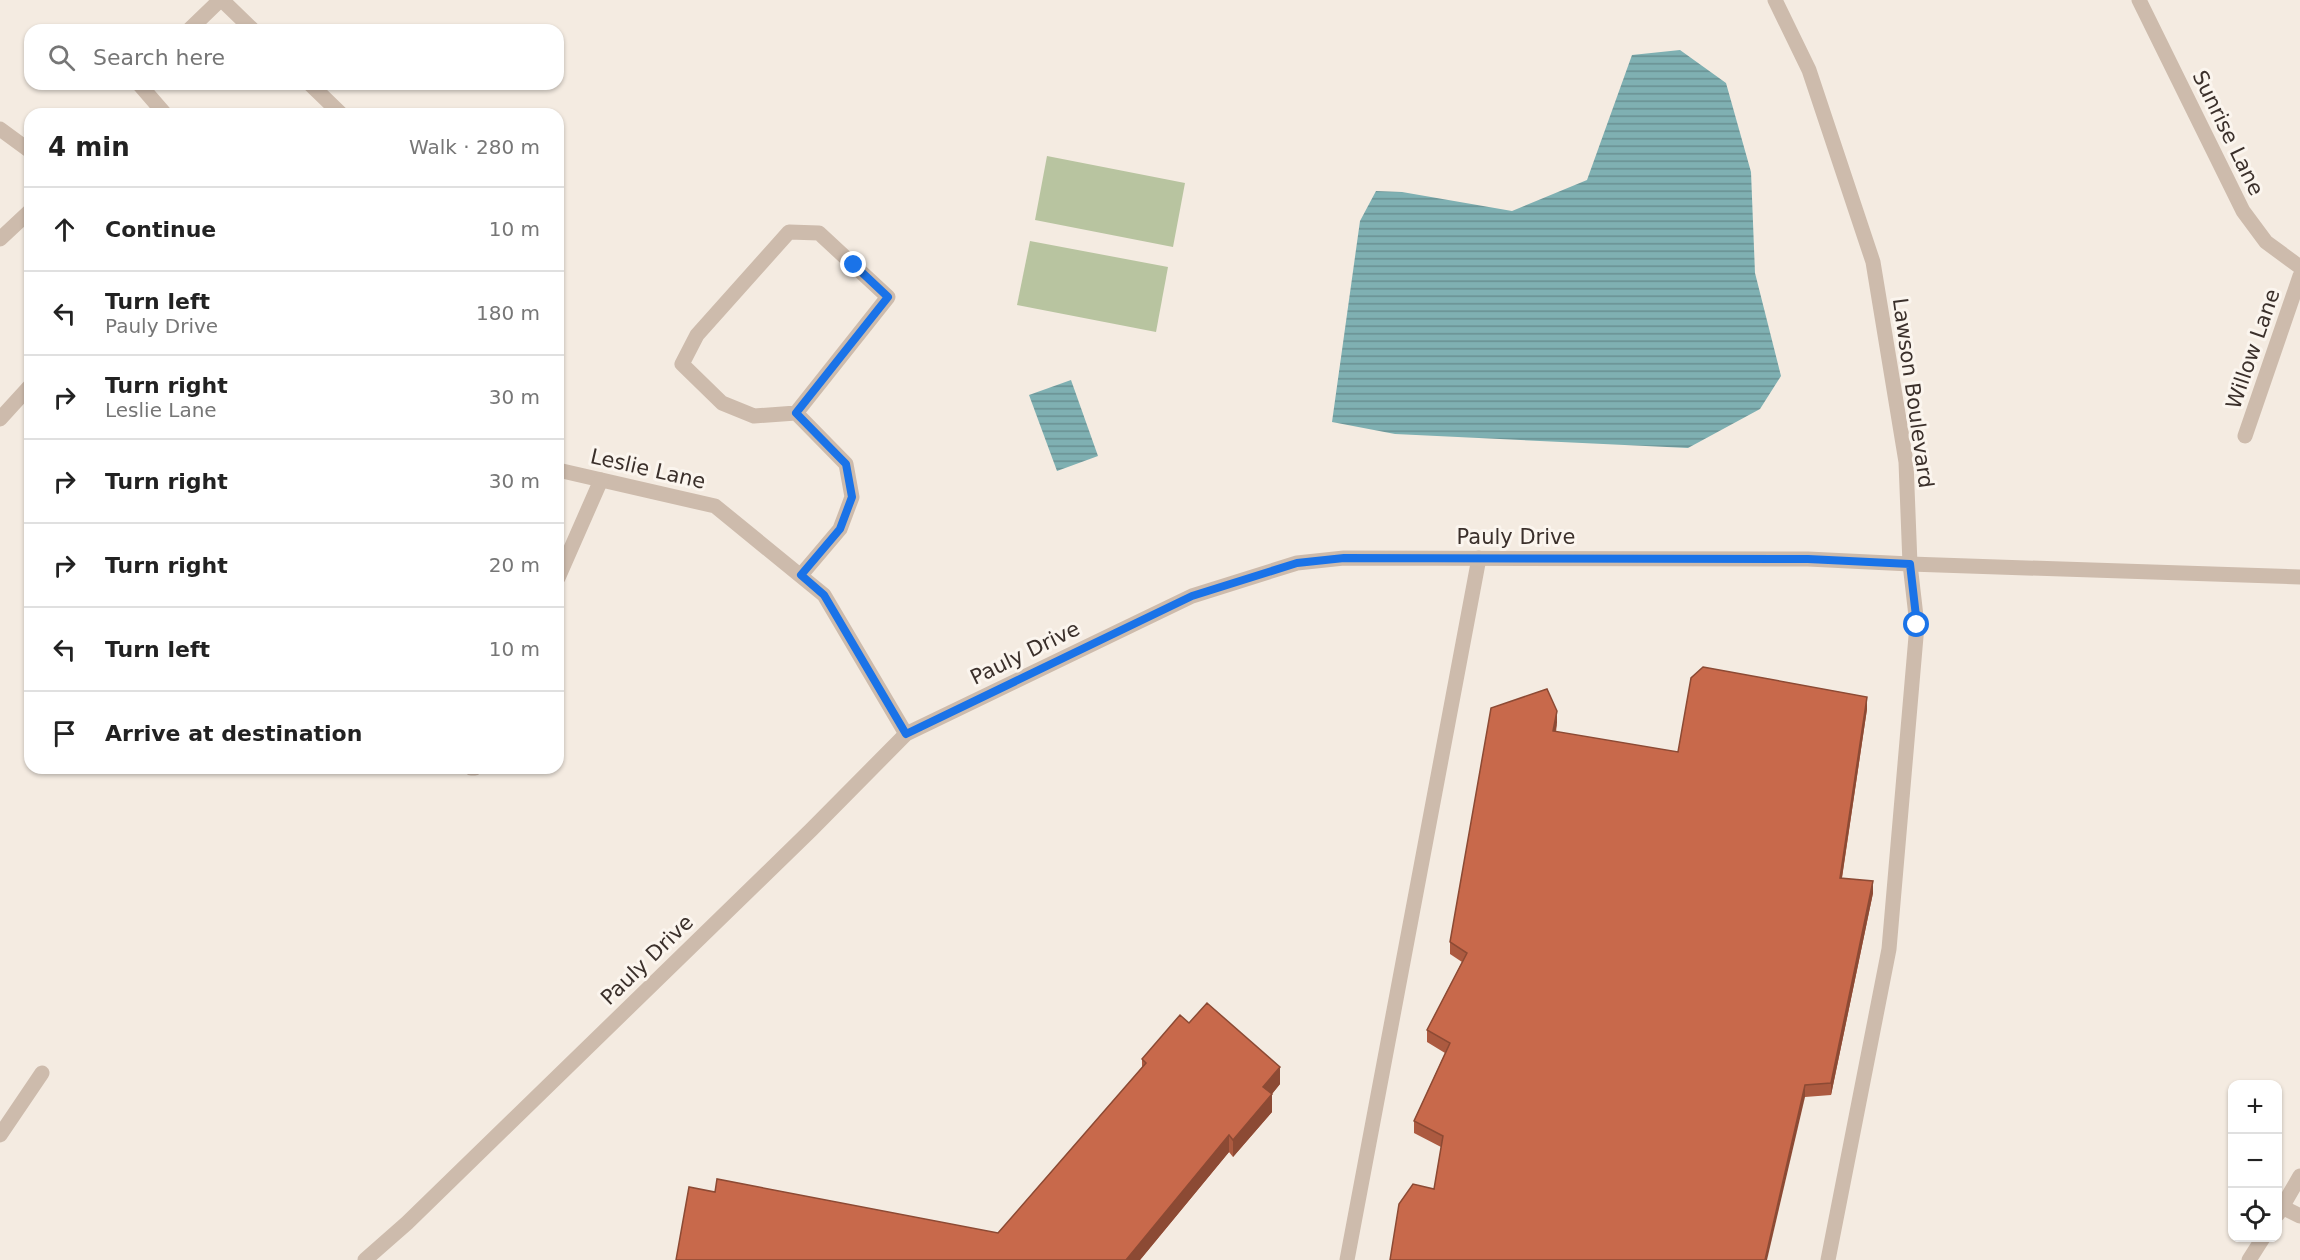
<!DOCTYPE html>
<meta charset="utf-8">
<style>
:root{--surface:#fff;--page:#f2f2f2;--text:#222;--muted:#767676;--line:#e0e0e0}
body{margin:0;font-family:"DejaVu Sans",sans-serif;background:var(--page);color:var(--text)}
.controls{position:absolute;right:18px;bottom:18px;display:grid;overflow:hidden;border-radius:12px;box-shadow:0 2px 4px #0004}
.controls button{width:54px;height:54px;display:grid;place-items:center;padding:0;border:0;border-bottom:2px solid var(--line);background:var(--surface);color:var(--text);font:30px sans-serif}
.stop{position:absolute;width:18px;height:18px;margin:-14px;border:4px solid #1a73e8;border-radius:50%;background:#fff}
.stop.end{background:#1a73e8;border-color:#fff;box-shadow:0 2px 6px #0008}
.list{margin:0;padding:0;list-style:none}
h2{display:flex;justify-content:space-between;align-items:center;height:78px;margin:0;padding:0 24px;font-size:26px}
h2 small{font-size:20px;font-weight:400;color:var(--muted)}
.list li{display:grid;grid-template-columns:39px 1fr auto;gap:18px;align-items:center;box-sizing:border-box;height:84px;padding:0 24px;border-top:2px solid var(--line)}
.list b{display:block;font-size:22px;white-space:nowrap}
.list p{margin:0;font-size:20px;white-space:nowrap;color:var(--muted)}
.list em{font-size:20px;font-style:normal;color:var(--muted)}
.icon{flex:none;width:33px;height:33px;fill:none;stroke:currentColor;stroke-width:2;stroke-linecap:round;stroke-linejoin:round}
.map{position:relative;flex:none;width:2300px;height:1260px;overflow:hidden}
.search{position:absolute;background:var(--surface);box-shadow:0 2px 4px #0004;left:24px;top:24px;width:540px;height:66px;display:flex;align-items:center;gap:15px;box-sizing:border-box;padding:0 21px;border-radius:18px;color:var(--muted);font-size:22px}
.panel{position:absolute;background:var(--surface);box-shadow:0 2px 4px #0004;left:24px;top:108px;width:540px;height:666px;border-radius:18px}
.map>svg:first-child{display:block}
.grass{fill:#b8c4a0}
.water{fill:url(#water-rules)}
.lines{fill:none;stroke-linecap:round;stroke-linejoin:round}
.service{stroke:#cdbbac;stroke-width:15}
.minor{stroke:#cdbbac;stroke-width:15}
.tertiary{stroke:#cdbbac;stroke-width:15}
.wall{fill:#ac5a40}
.shaded-wall{fill:#8c4a34}
.building{fill:#c8694b;stroke:#8c4a34;stroke-width:1.5}
.route{stroke:#1a73e8;stroke-width:8}
.labels{text-anchor:middle;dominant-baseline:central;stroke-width:6;stroke-linejoin:round;paint-order:stroke}
.street-label{font-size:21px;fill:#3b302b;stroke:#fbf5ee}
</style>
<div class="map">
<svg width="2300" height="1260" viewBox="0 0 2300 1260">
<defs>
<pattern id="water-rules" width="6" height="5" patternUnits="userSpaceOnUse" patternTransform="scale(1.5)"><rect width="6" height="5" fill="#7fb0b2"/><path d="M0 2.5h6" fill="none" stroke="#699091"/></pattern>
</defs>
<rect width="100%" height="100%" fill="#f4ebe1"/>
<!-- grass -->
<g class="grass">
<path d="M1047,156l138,27 -12,64 -138,-27z"/>
<path d="M1030,241l138,26 -12,65 -139,-27z"/>
</g>
<!-- water -->
<g class="water">
<path d="M1680,50l46,33 25,89 4,101 26,103 -21,33 -72,39 -293,-14 -63,-12 28,-201 16,-30 26,1 110,19 75,-31 45,-125z"/>
<path d="M1071,380l27,76 -41,15 -28,-76z"/>
</g>
<g class="lines">
<!-- service -->
<g class="service">
<path d="M796,413l92,-116 -69,-64 -30,-1 -92,103 -15,29 40,39 32,13 42,-3 50,51 6,33 -12,32 -39,46"/>
<path d="M2282,1207l18,9"/>
<path d="M2278,1214l22,-38"/>
<path d="M1347,1260l132,-702"/>
<path d="M1828,1260l61,-311 28,-324 -7,-61"/>
<path d="M2249,1260l14,-22"/>
</g>
<!-- minor -->
<g class="minor">
<path d="M222,0l31,30"/>
<path d="M2139,0l104,211 23,31 34,25"/>
<path d="M189,30l31,-30"/>
<path d="M139,84l26,30"/>
<path d="M310,84l31,30"/>
<path d="M0,129l30,22"/>
<path d="M0,239l30,-28"/>
<path d="M0,419l30,-33"/>
<path d="M2245,436l55,-160"/>
<path d="M558,470l157,36 109,89 82,139"/>
<path d="M558,578l43,-98"/>
<path d="M471,768h4"/>
<path d="M0,1135l42,-62"/>
<path d="M365,1260l42,-37 404,-393 95,-96 286,-138 105,-33 47,-5 464,1 102,5 -4,-102 -33,-200 -64,-192 -34,-70"/>
</g>
<!-- tertiary -->
<path class="tertiary" d="M1910,564l390,13"/>
</g>
<!-- wall -->
<g class="wall">
<path d="M1867,709l-25,169 31,15 -42,202 -26,2 -371,92 7,-42 -27,-14v-12l31,-68 -18,-11v-12l35,-68 -12,-8v-12l107,-219 -1,9 122,20z"/>
<path d="M1189,1023l91,61 -8,10v18l-39,45 -4,-5 -89,108h-464l39,-68 283,41 144,-165v-9z"/>
</g>
<!-- shaded-wall -->
<g class="shaded-wall">
<path d="M1867,697v12l-27,181v-12z"/>
<path d="M1557,711v12l-4,20v-12z"/>
<path d="M1873,881v12l-42,202v-12z"/>
<path d="M1280,1067v17l-17,21v-18z"/>
<path d="M1805,1085v12l-38,163h-2z"/>
<path d="M1272,1094v18l-39,45v-17z"/>
<path d="M1229,1135v17l-89,108h-14z"/>
</g>
<!-- building -->
<g class="building">
<path d="M1703,667l164,30 -27,181 33,3 -42,202 -26,2 -40,175h-375l9,-56 14,-20 21,5 9,-53 -29,-15 36,-78 -23,-13 40,-77 -17,-11 41,-234 56,-19 10,22 -4,20 125,21 13,-74z"/>
<path d="M1207,1003l73,64 -17,20 9,7 -39,46 -4,-5 -103,125h-450l13,-73 26,5 2,-13 281,54 148,-170 -4,-4 38,-44 9,8z"/>
</g>
<g class="lines">
<!-- route -->
<path class="route" d="M854,265l34,32 -92,116 50,51 6,33 -12,32 -39,46 23,20 82,139 286,-138 105,-33 47,-5 464,1 102,5 7,61"/>
</g>
<g class="labels">
<!-- street labels -->
<g class="street-label">
<text transform="translate(2228 133) rotate(64)">Sunrise Lane</text>
<text transform="translate(2253 349) rotate(-71)">Willow Lane</text>
<text transform="translate(1913 393) rotate(82)">Lawson Boulevard</text>
<text transform="translate(648 469) rotate(13)">Leslie Lane</text>
<text x="1516" y="537">Pauly Drive</text>
<text transform="translate(1025 653) rotate(-26)">Pauly Drive</text>
<text transform="translate(647 960) rotate(-44)">Pauly Drive</text>
</g>
</g>
</svg>
<div class="controls">
<button>+</button>
<button>−</button>
<button><svg class="icon" aria-label="locate" viewBox="0 0 24 24"><circle cx="12" cy="12" r="6"/><path d="M12 2v4M12 18v4M2 12h4M18 12h4"/></svg></button>
</div>
<div class="stop" style="left:1917px;top:625px"></div>
<div class="stop end" style="left:854px;top:265px"></div>
<div class="search"><svg class="icon" aria-label="search" viewBox="0 0 24 24"><circle cx="10" cy="10" r="6"/><path d="M15 15l6 6"/></svg>Search here</div>
<section class="panel">
<h2>4 min<small>Walk · 280 m</small></h2>
<ul class="list">
<li><svg class="icon" aria-label="ahead" viewBox="0 0 24 24"><path d="M12 20V5M6 11l6-6 6 6"/></svg><div><b>Continue</b></div><em>10 m</em></li>
<li><svg class="icon" aria-label="left" viewBox="0 0 24 24"><path d="M17 20v-9H6M10 6l-5 5 5 5"/></svg><div><b>Turn left</b><p>Pauly Drive</p></div><em>180 m</em></li>
<li><svg class="icon" aria-label="right" viewBox="0 0 24 24"><path d="M7 20v-9h11M14 6l5 5-5 5"/></svg><div><b>Turn right</b><p>Leslie Lane</p></div><em>30 m</em></li>
<li><svg class="icon" aria-label="right" viewBox="0 0 24 24"><path d="M7 20v-9h11M14 6l5 5-5 5"/></svg><div><b>Turn right</b></div><em>30 m</em></li>
<li><svg class="icon" aria-label="right" viewBox="0 0 24 24"><path d="M7 20v-9h11M14 6l5 5-5 5"/></svg><div><b>Turn right</b></div><em>20 m</em></li>
<li><svg class="icon" aria-label="left" viewBox="0 0 24 24"><path d="M17 20v-9H6M10 6l-5 5 5 5"/></svg><div><b>Turn left</b></div><em>10 m</em></li>
<li><svg class="icon" aria-label="arrive" viewBox="0 0 24 24"><path d="M6 21V4h12l-3 4 3 4H6"/></svg><div><b>Arrive at destination</b></div></li>
</ul>
</section>
</div>
